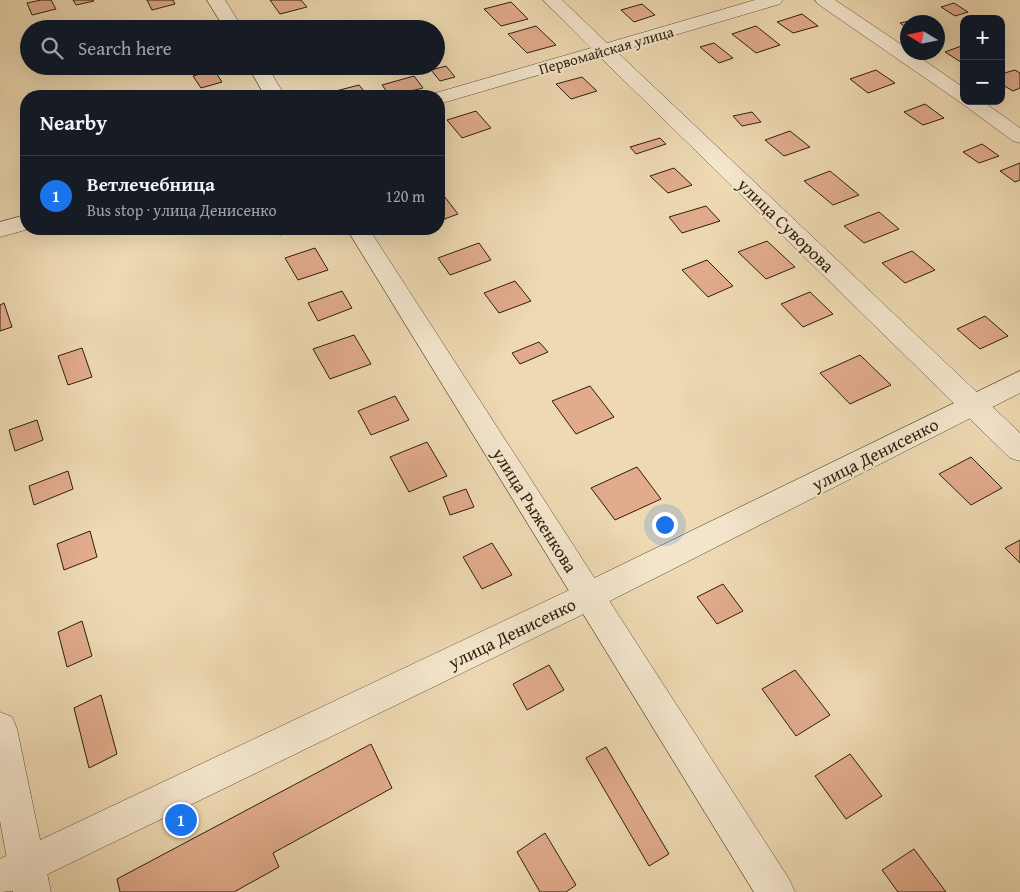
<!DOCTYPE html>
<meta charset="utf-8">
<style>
:root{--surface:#171b24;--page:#242831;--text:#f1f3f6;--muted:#9ea1a6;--line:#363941;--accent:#1a73e8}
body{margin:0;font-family:"Gentium Book Plus",serif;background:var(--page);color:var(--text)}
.controls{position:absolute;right:15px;top:15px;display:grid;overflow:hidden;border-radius:10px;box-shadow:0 5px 20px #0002}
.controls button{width:45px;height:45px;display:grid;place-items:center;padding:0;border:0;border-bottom:1px solid var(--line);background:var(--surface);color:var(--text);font:25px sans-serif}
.compass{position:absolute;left:900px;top:15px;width:45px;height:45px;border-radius:50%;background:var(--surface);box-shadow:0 5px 20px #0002;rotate:280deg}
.you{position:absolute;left:664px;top:524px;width:18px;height:18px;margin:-12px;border:4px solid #fff;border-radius:50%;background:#1a73e8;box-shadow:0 0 0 8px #1a73e833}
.badge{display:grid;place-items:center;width:32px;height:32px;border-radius:50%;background:var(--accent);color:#fff;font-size:16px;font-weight:700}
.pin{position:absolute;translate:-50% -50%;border:2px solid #fff;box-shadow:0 1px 5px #0006}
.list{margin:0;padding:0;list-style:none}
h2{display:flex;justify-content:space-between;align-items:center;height:65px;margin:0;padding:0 20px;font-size:21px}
h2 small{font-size:16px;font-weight:400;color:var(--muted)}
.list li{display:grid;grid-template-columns:32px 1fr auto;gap:15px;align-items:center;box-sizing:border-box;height:80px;padding:0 20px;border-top:1px solid var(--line)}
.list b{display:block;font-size:19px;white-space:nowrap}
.list p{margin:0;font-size:16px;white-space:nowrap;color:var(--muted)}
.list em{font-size:16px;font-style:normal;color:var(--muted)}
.icon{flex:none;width:28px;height:28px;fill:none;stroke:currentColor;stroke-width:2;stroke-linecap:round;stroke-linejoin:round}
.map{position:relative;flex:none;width:1020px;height:892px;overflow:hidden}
.search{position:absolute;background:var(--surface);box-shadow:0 5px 20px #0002;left:20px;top:20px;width:425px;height:55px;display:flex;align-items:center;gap:12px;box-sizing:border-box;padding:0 18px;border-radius:28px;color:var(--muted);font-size:19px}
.panel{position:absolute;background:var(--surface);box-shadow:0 5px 20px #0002;left:20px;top:90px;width:425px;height:145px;border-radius:20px}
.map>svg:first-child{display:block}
.building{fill:#e1ab8c;stroke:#2f1d0e}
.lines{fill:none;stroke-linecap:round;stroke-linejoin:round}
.minor-casing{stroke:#5f4c37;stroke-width:1}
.tertiary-casing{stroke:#5f4c37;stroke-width:1}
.minor{fill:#f4e6cd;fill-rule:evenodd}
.tertiary{fill:#f4e6cd;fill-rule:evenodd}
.labels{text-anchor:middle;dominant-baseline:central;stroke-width:4;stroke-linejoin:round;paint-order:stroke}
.far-street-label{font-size:15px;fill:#2f1d0e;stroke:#f4e6cd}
.street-label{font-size:18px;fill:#2f1d0e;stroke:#f4e6cd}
</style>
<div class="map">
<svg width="1020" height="892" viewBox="0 0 1020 892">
<rect width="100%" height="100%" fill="#eed9b2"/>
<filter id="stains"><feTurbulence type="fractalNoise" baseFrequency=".004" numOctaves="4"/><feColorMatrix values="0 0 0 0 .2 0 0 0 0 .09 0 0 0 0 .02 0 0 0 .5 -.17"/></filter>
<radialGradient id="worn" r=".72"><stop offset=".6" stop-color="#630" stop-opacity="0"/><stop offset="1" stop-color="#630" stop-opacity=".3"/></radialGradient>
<!-- building -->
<g class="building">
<path d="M41,0h10l5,9 -24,6 -5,-12z"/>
<path d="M73,0h20l1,1 -18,4z"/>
<path d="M147,0h26l2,4 -23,6z"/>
<path d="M270,0h31l6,7 -27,7z"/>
<path d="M511,2l17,17 -27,7 -17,-17z"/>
<path d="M954,3l14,9 -13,4 -14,-9z"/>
<path d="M642,4l13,11 -21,7 -13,-12z"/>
<path d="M802,14l16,12 -25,7 -16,-11z"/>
<path d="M918,19l5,3h-15v7l-8,-6z"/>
<path d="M178,21l5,8 -33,-1z"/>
<path d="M536,26l20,19 -29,8 -19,-19z"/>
<path d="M756,26l24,19 -24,8 -24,-19z"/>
<path d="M714,43l19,15 -14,5 -19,-16z"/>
<path d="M964,45v19l-19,-12z"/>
<path d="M155,66h32l-28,7z"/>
<path d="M446,66l9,11 -15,4 -9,-11z"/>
<path d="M214,70l8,12 -21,6 -8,-12z"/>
<path d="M876,70l19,13 -27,10 -18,-14z"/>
<path d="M1015,70l5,3v15l-7,3 -12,-7v-10z"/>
<path d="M414,76l9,12 -33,8 -8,-11z"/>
<path d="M582,77l15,14 -26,8 -15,-15z"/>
<path d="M359,85l9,11h-33l-3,-4z"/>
<path d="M925,104l19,14 -21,7 -19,-13z"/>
<path d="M476,111l15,17 -29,10 -15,-18z"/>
<path d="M752,112l9,10 -19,4 -9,-10z"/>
<path d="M790,131l20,16 -26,9 -19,-16z"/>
<path d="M660,138l6,6 -30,10 -6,-7z"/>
<path d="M982,144l17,12 -20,7 -16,-11z"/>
<path d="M1020,163v17l-5,2 -15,-11z"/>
<path d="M674,168l18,17 -24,8 -18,-17z"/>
<path d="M830,171l29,24 -26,10 -29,-24z"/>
<path d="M441,192l17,22 -19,7v-28z"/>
<path d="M706,206l14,15 -38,12 -13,-16z"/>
<path d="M879,212l20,17 -35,14 -20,-17z"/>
<path d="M276,229h22l-18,6z"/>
<path d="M767,241l28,26 -29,12 -28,-27z"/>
<path d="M479,243l12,17 -41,15 -12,-17z"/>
<path d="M315,248l13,22 -30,10 -13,-22z"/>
<path d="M912,251l23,19 -30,13 -23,-20z"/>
<path d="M707,260l26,26 -25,11 -26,-27z"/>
<path d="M515,281l16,20 -32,12 -15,-20z"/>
<path d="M342,291l10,17 -34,13 -10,-18z"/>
<path d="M810,292l23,22 -30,13 -22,-23z"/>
<path d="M4,303l8,24 -12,4v-26z"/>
<path d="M985,316l23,20 -28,13 -23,-20z"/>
<path d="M354,335l17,29 -41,15 -17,-30z"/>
<path d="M539,342l9,10 -28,12 -8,-11z"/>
<path d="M82,348l10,29 -24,8 -10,-29z"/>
<path d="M860,355l31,30 -41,19 -30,-31z"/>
<path d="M590,386l24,31 -38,17 -24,-33z"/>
<path d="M395,396l14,24 -38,15 -13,-24z"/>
<path d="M37,420l6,20 -28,11 -6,-21z"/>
<path d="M427,442l20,34 -38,16 -19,-35z"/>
<path d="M971,457l31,31 -31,17 -32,-31z"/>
<path d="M637,467l24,32 -46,21 -24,-32z"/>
<path d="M68,471l5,18 -39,16 -5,-19z"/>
<path d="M466,489l8,18 -24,8 -7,-18z"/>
<path d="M90,531l7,26 -33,13 -7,-26z"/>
<path d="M1020,540v23l-15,-15z"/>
<path d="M492,543l20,32 -30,14 -19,-32z"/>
<path d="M723,584l20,27 -26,13 -20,-27z"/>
<path d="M82,621l10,35 -25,11 -9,-35z"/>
<path d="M549,665l15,25 -37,20 -14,-26z"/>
<path d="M795,670l35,45 -34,21 -34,-47z"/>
<path d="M101,695l16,59 -28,14 -15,-60z"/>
<path d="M371,744l21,44 -119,65 6,14 -45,25h-114l-3,-13z"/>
<path d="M606,747l63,107 -20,12 -63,-108z"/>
<path d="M850,754l32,42 -36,23 -31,-43z"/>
<path d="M545,833l31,52 -10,7h-26l-23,-40z"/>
<path d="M914,849l32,43h-48l-16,-22z"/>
</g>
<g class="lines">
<!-- minor casing -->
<g class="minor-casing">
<g id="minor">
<path d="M207,0h18l18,29h-18z"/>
<path d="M543,0h19l45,43 148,-43h28l-3,4 -163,48 403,381v28l-10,-3 -410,-401 -161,47v-8h-9l2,-2 159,-46z"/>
<path d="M815,0h20l73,49v3h4l52,36v13h18l38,27v15l-7,-2 -53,-39 -142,-98z"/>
<path d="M248,66h19l18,30h-20z"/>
<path d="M26,215v14h3l-29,8v-15z"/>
<path d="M347,229h22l420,650 6,13h-41z"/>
<path d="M0,712l12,5 5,12 34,163h-38l-13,-71z"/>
</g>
</g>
<!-- tertiary casing -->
<g class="tertiary-casing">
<path id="tertiary" d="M1020,371v22l-420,213 -587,285 -13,1v-33l578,-273z"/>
</g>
<!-- minor -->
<use href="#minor" class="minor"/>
<!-- tertiary -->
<use href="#tertiary" class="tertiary"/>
</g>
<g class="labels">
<!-- far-street labels -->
<g class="far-street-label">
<text transform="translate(606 50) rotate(-16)">Первомайская улица</text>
</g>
<!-- street labels -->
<g class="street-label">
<text transform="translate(786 225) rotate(44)">улица Суворова</text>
<text transform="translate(875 454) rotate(-27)">улица Денисенко</text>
<text transform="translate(535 510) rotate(58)">улица Рыженкова</text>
<text transform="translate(512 633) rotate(-26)">улица Денисенко</text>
</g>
</g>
<rect width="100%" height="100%" filter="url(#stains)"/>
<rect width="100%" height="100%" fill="url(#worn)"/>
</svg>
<div class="controls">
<button>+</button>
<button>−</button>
</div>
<svg class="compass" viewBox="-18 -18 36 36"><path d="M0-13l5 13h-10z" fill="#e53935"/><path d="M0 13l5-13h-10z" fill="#9ea1a6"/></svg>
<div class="you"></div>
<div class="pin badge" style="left:181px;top:820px">1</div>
<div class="search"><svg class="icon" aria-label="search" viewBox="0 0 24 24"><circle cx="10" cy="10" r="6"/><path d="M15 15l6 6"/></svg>Search here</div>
<section class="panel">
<h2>Nearby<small></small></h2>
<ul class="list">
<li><span class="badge">1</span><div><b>Ветлечебница</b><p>Bus stop · улица Денисенко</p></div><em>120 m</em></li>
</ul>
</section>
</div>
